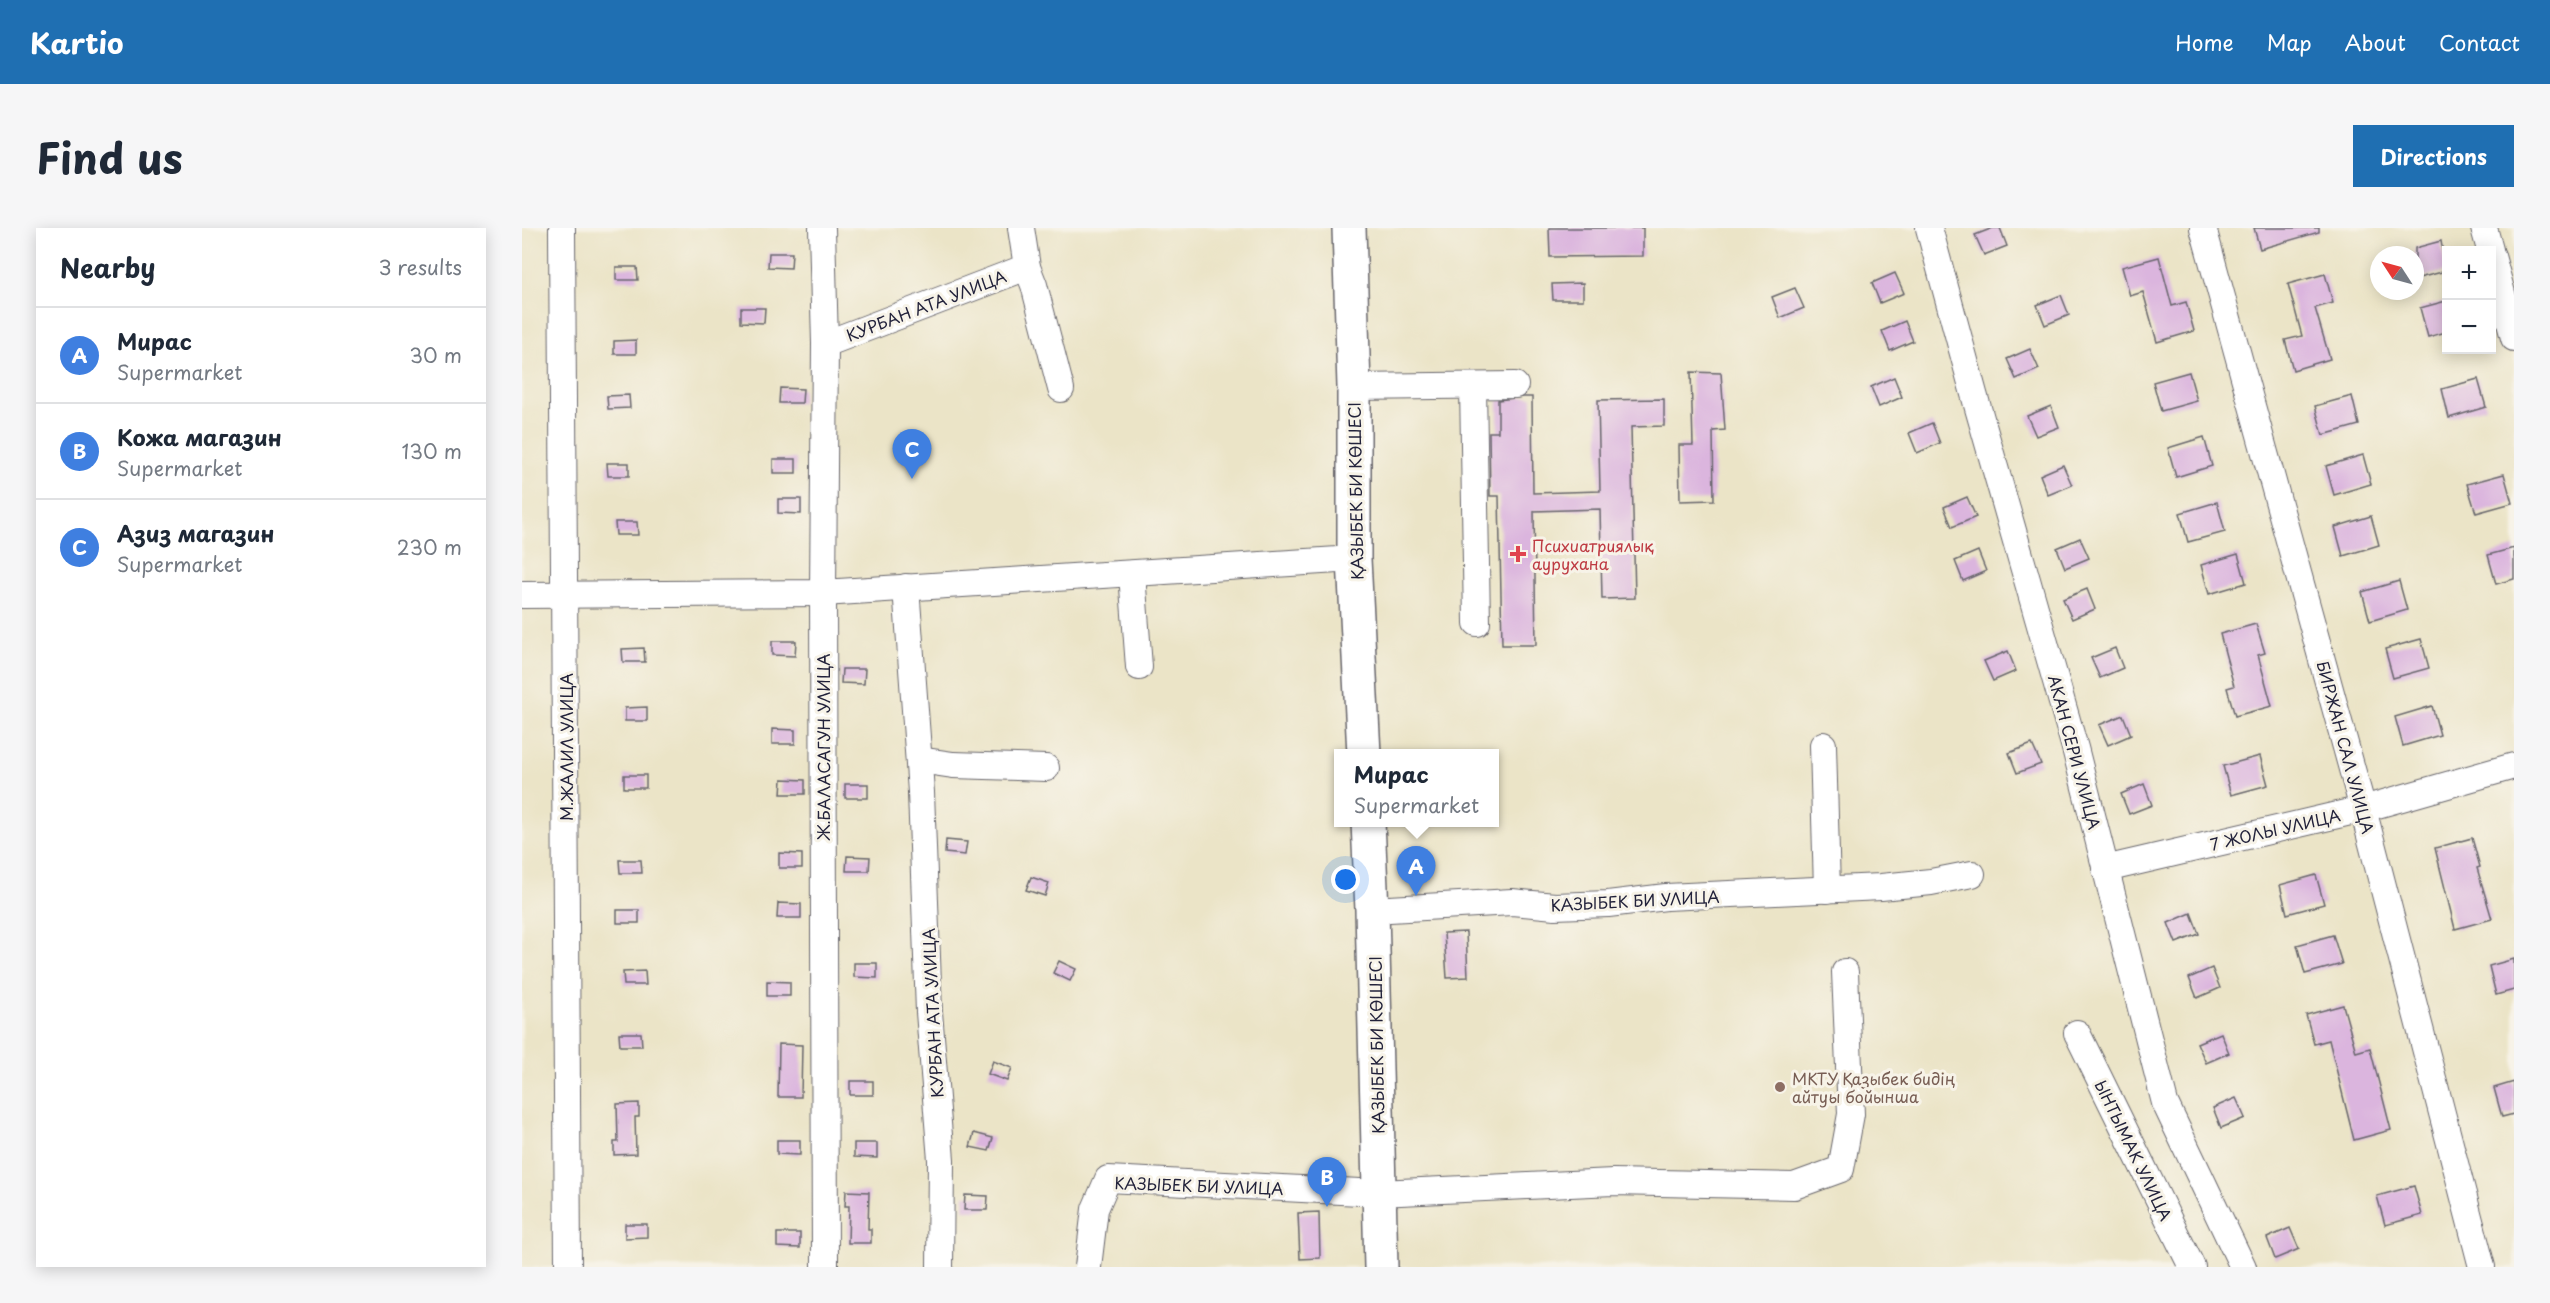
<!DOCTYPE html>
<meta charset="utf-8">
<style>
:root{--surface:#fff;--page:#f6f6f7;--text:#1f2937;--muted:#747a83;--line:#e0e1e3;--accent:#1f6fb2}
body{margin:0;font-family:"Playpen Sans",sans-serif;background:var(--page);color:var(--text)}
.controls{position:absolute;right:18px;top:18px;display:grid;overflow:hidden;border-radius:0px;box-shadow:0 3px 15px #0003}
.controls button{width:54px;height:54px;display:grid;place-items:center;padding:0;border:0;border-bottom:2px solid var(--line);background:var(--surface);color:var(--text);font:30px sans-serif}
.compass{position:absolute;left:1848px;top:18px;width:54px;height:54px;border-radius:50%;background:var(--surface);box-shadow:0 3px 15px #0003;rotate:306deg}
.you{position:absolute;left:824px;top:652px;width:21px;height:21px;margin:-15px;border:4px solid #fff;border-radius:50%;background:#1a73e8;box-shadow:0 0 0 9px #1a73e833}
.badge{display:grid;place-items:center;width:39px;height:39px;border-radius:50%;background:var(--accent);color:#fff;font-size:20px;font-weight:700}
.pin{position:absolute;translate:-50% -50px;filter:drop-shadow(0 2px 3px #0008)}
.pin::after{content:'';position:absolute;top:32px;width:21px;height:18px;background:inherit;clip-path:polygon(0 0,100% 0,50% 100%)}
.popup{position:absolute;left:812px;top:521px;width:165px;height:78px;box-sizing:border-box;display:grid;place-content:center;border-radius:0px;background:var(--surface);filter:drop-shadow(0 2px 4px #0005);font-size:20px;white-space:nowrap;color:var(--muted)}
.popup b{font-size:22px;color:var(--text)}
.popup::after{content:'';position:absolute;left:50%;top:100%;margin-left:-12px;border:12px solid transparent;border-top-color:var(--surface)}
.list{margin:0;padding:0;list-style:none}
h2{display:flex;justify-content:space-between;align-items:center;height:78px;margin:0;padding:0 24px;font-size:26px}
h2 small{font-size:20px;font-weight:400;color:var(--muted)}
.list li{display:grid;grid-template-columns:39px 1fr auto;gap:18px;align-items:center;box-sizing:border-box;height:96px;padding:0 24px;border-top:2px solid var(--line)}
.list b{display:block;font-size:22px;white-space:nowrap}
.list p{margin:0;font-size:20px;white-space:nowrap;color:var(--muted)}
.list em{font-size:20px;font-style:normal;color:var(--muted)}
.map{position:relative;flex:none;width:1992px;height:1039px;overflow:hidden;border-radius:0px}
header{display:flex;align-items:center;gap:36px;box-sizing:border-box;height:84px;padding:0 30px;background:var(--accent);color:#fff}
header strong{font-size:28px}
nav{display:flex;gap:33px;margin-inline-start:auto;font-size:21px}
.intro{display:flex;align-items:center;justify-content:space-between;box-sizing:border-box;height:144px;padding:0 36px}
h1{margin:0;font-size:42px}
.button{padding:15px 27px;border-radius:0px;background:var(--accent);color:#fff;font-size:21px;font-weight:700}
main{display:flex;gap:36px;padding:0 36px}
aside{flex:1;background:var(--surface);border-radius:0px;box-shadow:0 3px 15px #0003}
.map>svg:first-child{display:block}
.building{fill:#dbb5de}
.lines{fill:none;stroke-linecap:round;stroke-linejoin:round}
.minor-casing{stroke:#68666c;stroke-width:28}
.major-casing{stroke:#68666c;stroke-width:36}
.minor{stroke:#fff;stroke-width:26}
.major{stroke:#fff;stroke-width:33}
.health-dot{fill:#e0444e;stroke:#f7f3e8;stroke-width:2}
.education-dot{fill:#8d6e63;stroke:#f7f3e8;stroke-width:2}
.labels{text-anchor:middle;dominant-baseline:central;stroke-width:6;stroke-linejoin:round;paint-order:stroke}
.street-label{font-size:16px;fill:#22223b;stroke:#f7f3e8}
.health-label{font-size:16px;fill:#be3a42;stroke:#f7f3e8;text-anchor:start}
.education-label{font-size:16px;fill:#785e54;stroke:#f7f3e8;text-anchor:start}
</style>
<header>
<strong>Kartio</strong>
<nav><a>Home</a><a>Map</a><a>About</a><a>Contact</a></nav>
</header>
<div class="intro"><h1>Find us</h1><a class="button">Directions</a></div>
<main>
<aside>
<h2>Nearby<small>3 results</small></h2>
<ul class="list">
<li><span class="badge" style="background:#3f7fe0">A</span><div><b>Мирас</b><p>Supermarket</p></div><em>30 m</em></li>
<li><span class="badge" style="background:#3f7fe0">B</span><div><b>Кожа магазин</b><p>Supermarket</p></div><em>130 m</em></li>
<li><span class="badge" style="background:#3f7fe0">C</span><div><b>Азиз магазин</b><p>Supermarket</p></div><em>230 m</em></li>
</ul>
</aside>
<div class="map">
<svg width="1992" height="1039" viewBox="0 0 1992 1039">
<rect width="100%" height="100%" fill="#f7f3e8"/>
<filter id="ink" filterUnits="userSpaceOnUse"><feTurbulence type="fractalNoise" baseFrequency=".0167" numOctaves="2"/><feDisplacementMap in="SourceGraphic" scale="12" xChannelSelector="R" yChannelSelector="G"/><feConvolveMatrix kernelMatrix="1 2 1 2 8 2 1 2 1" color-interpolation-filters="sRGB"/></filter>
<filter id="wash" filterUnits="userSpaceOnUse"><feTurbulence type="fractalNoise" baseFrequency=".008" numOctaves="4" result="noise"/><feDisplacementMap in="SourceGraphic" scale="24" xChannelSelector="R" yChannelSelector="G"/><feGaussianBlur stdDeviation="1.35" result="paint"/><feColorMatrix in="noise" values="0 0 0 0 0 0 0 0 0 0 0 0 0 0 0 0 0 1.4 0 .05"/><feComposite in="paint" operator="in"/></filter>
<g filter="url(#wash)">
<rect width="100%" height="100%" fill="#ebe4c7"/>
<g id="blocks">
<!-- building -->
<g class="building">
<path d="M1027,0h94v28l-93,1z"/>
<path d="M1471,0h7l7,18 -23,9 -9,-20z"/>
<path d="M1732,0h65v4l-59,17z"/>
<path d="M1919,13l5,30 -31,8v-31z"/>
<path d="M247,25h23l-1,15 -23,-1z"/>
<path d="M1637,29l13,49 14,-4 8,29 -37,11 -14,-50 -13,4 -8,-29z"/>
<path d="M94,39h21l1,13h-22z"/>
<path d="M1373,45l9,20 -24,10 -8,-20z"/>
<path d="M1803,46l8,29 -18,5 15,51 -37,11 -8,-30 17,-4 -14,-52z"/>
<path d="M1061,55v17h-30l-1,-16z"/>
<path d="M1273,60l9,20 -24,10 -8,-21z"/>
<path d="M1539,67l8,20 -24,10 -8,-20z"/>
<path d="M1924,73v31l-18,5 -8,-29z"/>
<path d="M219,80h24l-1,15 -23,-1z"/>
<path d="M1383,93l8,20 -23,10 -8,-20z"/>
<path d="M114,112v14h-22v-13z"/>
<path d="M1508,121l9,20 -23,10 -9,-20z"/>
<path d="M1169,144l30,1 4,57 -12,1 1,69 -34,1 -1,-56h14z"/>
<path d="M1667,144l8,29 -36,10 -8,-29z"/>
<path d="M1372,149l8,20 -23,10 -8,-20z"/>
<path d="M1956,151l8,28 -37,11 -7,-29z"/>
<path d="M258,160l23,1 -1,14h-23z"/>
<path d="M107,167l1,13 -22,1 -1,-13z"/>
<path d="M1830,168l7,29 -36,10 -8,-29z"/>
<path d="M1001,169h9l1,96 67,-2 -2,-91 66,-1v27l-33,1 4,171 -33,1 -2,-90 -66,2 2,134h-34l-3,-149h-9l-1,-64h9v-32z"/>
<path d="M1529,178l8,21 -23,9 -9,-20z"/>
<path d="M1410,195l8,20 -23,10 -8,-20z"/>
<path d="M1682,209l8,29 -36,11 -8,-29z"/>
<path d="M1841,227l8,29 -37,11 -8,-29z"/>
<rect x="251" y="231" width="23" height="14"/>
<path d="M85,235h22v13h-21z"/>
<path d="M1541,237l9,20 -24,10 -8,-20z"/>
<path d="M1982,246l8,29 -36,10 -9,-29z"/>
<path d="M1445,269l9,20 -24,10 -8,-20z"/>
<path d="M256,271h23v15l-23,-1z"/>
<path d="M1695,274l8,30 -37,10 -8,-29z"/>
<path d="M1849,288l8,29 -36,11 -8,-29z"/>
<path d="M93,294h22l1,13h-22z"/>
<path d="M1558,310l9,20 -24,10 -8,-20z"/>
<path d="M1992,320v31l-18,5 -8,-29z"/>
<path d="M1456,323l8,20 -23,10 -8,-20z"/>
<path d="M1716,326l8,29 -37,11 -8,-29z"/>
<path d="M1877,353l8,29 -37,11 -8,-29z"/>
<path d="M1565,361l8,20 -23,10 -9,-20z"/>
<path d="M1734,396l9,29 -7,2 14,51 -37,10 -8,-28 7,-2 -14,-52z"/>
<path d="M1899,411l8,29 -36,10 -8,-29z"/>
<path d="M250,413h24l-1,15 -23,-1z"/>
<path d="M122,420l1,14h-22l-1,-13z"/>
<path d="M1593,420l8,20 -23,10 -9,-20z"/>
<path d="M1486,423l8,20 -23,10 -9,-20z"/>
<path d="M320,441h23l-1,15 -23,-1z"/>
<path d="M1910,478l8,29 -37,11 -8,-29z"/>
<path d="M125,479v14h-22v-13z"/>
<path d="M1601,487l8,20 -23,10 -9,-20z"/>
<path d="M250,501l23,1v14h-23z"/>
<path d="M1510,516l9,20 -24,9 -8,-20z"/>
<path d="M1738,528l8,29 -37,10 -8,-29z"/>
<rect x="102" y="547" width="22" height="13"/>
<path d="M260,551l23,1v14h-24z"/>
<rect x="323" y="556" width="23" height="14"/>
<path d="M1622,556l8,21 -23,9 -8,-20z"/>
<path d="M1950,610l8,29 -3,1 15,51 -37,10 -20,-81z"/>
<path d="M424,612l21,2 -2,13 -20,-2z"/>
<path d="M257,625l23,1v14h-23z"/>
<path d="M325,628l23,1 -1,14h-23z"/>
<path d="M97,632h22l1,13h-22z"/>
<path d="M1794,647l8,29 -37,10 -7,-29z"/>
<path d="M509,649l18,6 -4,13 -19,-6z"/>
<path d="M256,675l23,1v14h-24z"/>
<rect x="95" y="682" width="22" height="13"/>
<path d="M1669,685l8,21 -23,9 -8,-20z"/>
<path d="M944,704l2,45 -21,1 -3,-45z"/>
<path d="M1811,707l9,29 -37,10 -8,-29z"/>
<path d="M1992,731v31l-18,5 -7,-29z"/>
<path d="M537,733l17,8 -6,12 -17,-8z"/>
<path d="M332,735h23v15l-23,-1z"/>
<path d="M1690,740l8,20 -23,10 -8,-20z"/>
<path d="M123,743l1,14h-22l-1,-13z"/>
<path d="M245,753l23,1v14h-23z"/>
<path d="M1821,777l13,47 14,-4 21,82 -37,10 -25,-100 -15,4 -8,-29z"/>
<path d="M97,805h22l1,13h-22z"/>
<path d="M1699,805l8,20 -23,10 -9,-20z"/>
<path d="M257,816l23,1 -1,52h-23z"/>
<path d="M471,833l19,7 -5,13 -19,-7z"/>
<rect x="328" y="853" width="23" height="14"/>
<path d="M1992,854v32l-12,3 -8,-29z"/>
<path d="M1714,870l9,20 -24,10 -8,-20z"/>
<path d="M117,875v14h-4l1,37 -22,1v-13h4l-1,-38z"/>
<path d="M452,905l19,5 -4,13 -19,-4z"/>
<path d="M255,912h23v15l-23,-1z"/>
<path d="M332,915h23v15l-23,-1z"/>
<path d="M1892,958l8,29 -37,10 -8,-29z"/>
<path d="M324,963l23,1 -1,37h3v14h-23l1,-37h-4z"/>
<path d="M443,967l23,1 -1,14h-23z"/>
<path d="M797,984l1,46 -20,1 -2,-46z"/>
<path d="M103,996h22v13l-22,1z"/>
<path d="M1768,1000l9,21 -24,10 -8,-21z"/>
<path d="M255,1005h23v15l-23,-1z"/>
</g>
</g>
</g>
<g filter="url(#ink)">
<use href="#blocks" fill-opacity="0" stroke="#68666c" stroke-width="1.5"/>
<g class="lines">
<!-- minor casing -->
<g class="minor-casing">
<g id="minor">
<path d="M40,0l6,1039"/>
<path d="M300,0l3,116 -2,249 2,674"/>
<path d="M1407,0l45,166 101,354 90,355 78,164"/>
<path d="M1681,0l160,581 119,458"/>
<path d="M1962,0l6,22"/>
<path d="M1970,28l22,82"/>
<path d="M505,39l7,18 27,104"/>
<path d="M303,116l202,-77 -6,-39"/>
<path d="M951,158l4,237"/>
<path d="M832,159l161,-2"/>
<path d="M610,346l7,93"/>
<path d="M384,359l15,205 8,220 12,148 -1,107"/>
<path d="M0,367l301,-2 531,-34"/>
<path d="M1301,517l4,145"/>
<path d="M397,532l34,5 93,3"/>
<path d="M1583,641l258,-60 151,-43"/>
<path d="M850,682l140,-8 43,4 53,-2 58,-7 215,-10 50,-5 41,-8"/>
<path d="M1555,805l115,234"/>
<path d="M566,1039l7,-58 13,-30 271,14 234,-11 181,4 47,-17 10,-55 -6,-142"/>
</g>
</g>
<!-- major casing -->
<g class="major-casing">
<g id="major">
<path d="M827,0l5,159v172l10,195"/>
<path d="M846,594l4,88 9,357"/>
</g>
</g>
<!-- minor -->
<use href="#minor" class="minor"/>
<!-- major -->
<use href="#major" class="major"/>
</g>
</g>
<!-- markers -->
<path class="health-dot" d="M993 317h6v6h6v6h-6v6h-6v-6h-6v-6h6z"/>
<circle class="education-dot" cx="1258" cy="859" r="6"/>
<g class="labels">
<!-- street labels -->
<g class="street-label">
<text transform="translate(404 77) rotate(-21)">КУРБАН АТА УЛИЦА</text>
<text transform="translate(833 263) rotate(-91)">ҚАЗЫБЕК БИ КӨШЕСІ</text>
<text transform="translate(44 519) rotate(-90)">М.ЖАЛИЛ УЛИЦА</text>
<text transform="translate(301 519) rotate(-90)">Ж.БАЛАСАГУН УЛИЦА</text>
<text transform="translate(1824 519) rotate(75)">БИРЖАН САЛ УЛИЦА</text>
<text transform="translate(1553 524) rotate(75)">АКАН СЕРИ УЛИЦА</text>
<text transform="translate(1753 601) rotate(-13)">7 ЖОЛЫ УЛИЦА</text>
<text transform="translate(1113 672) rotate(-3)">КАЗЫБЕК БИ УЛИЦА</text>
<text transform="translate(410 785) rotate(-93)">КУРБАН АТА УЛИЦА</text>
<text transform="translate(854 817) rotate(-91)">ҚАЗЫБЕК БИ КӨШЕСІ</text>
<text transform="translate(1612 922) rotate(64)">ЫНТЫМАК УЛИЦА</text>
<text transform="translate(677 957) rotate(2)">КАЗЫБЕК БИ УЛИЦА</text>
</g>
<!-- health labels -->
<g class="health-label">
<text x="1010" y="317">Психиатриялық<tspan x="1010" dy="18">аурухана</tspan></text>
</g>
<!-- education labels -->
<g class="education-label">
<text x="1270" y="850">МКТУ Қазыбек бидің<tspan x="1270" dy="18">айтуы бойынша</tspan></text>
</g>
</g>
</svg>
<div class="controls">
<button>+</button>
<button>−</button>
</div>
<svg class="compass" viewBox="-18 -18 36 36"><path d="M0-13l5 13h-10z" fill="#e53935"/><path d="M0 13l5-13h-10z" fill="#747a83"/></svg>
<div class="you"></div>
<div class="pin badge" style="left:894px;top:668px;background:#3f7fe0">A</div>
<div class="popup"><b>Мирас</b>Supermarket</div>
<div class="pin badge" style="left:805px;top:979px;background:#3f7fe0">B</div>
<div class="pin badge" style="left:390px;top:251px;background:#3f7fe0">C</div>
</div>
</main>
